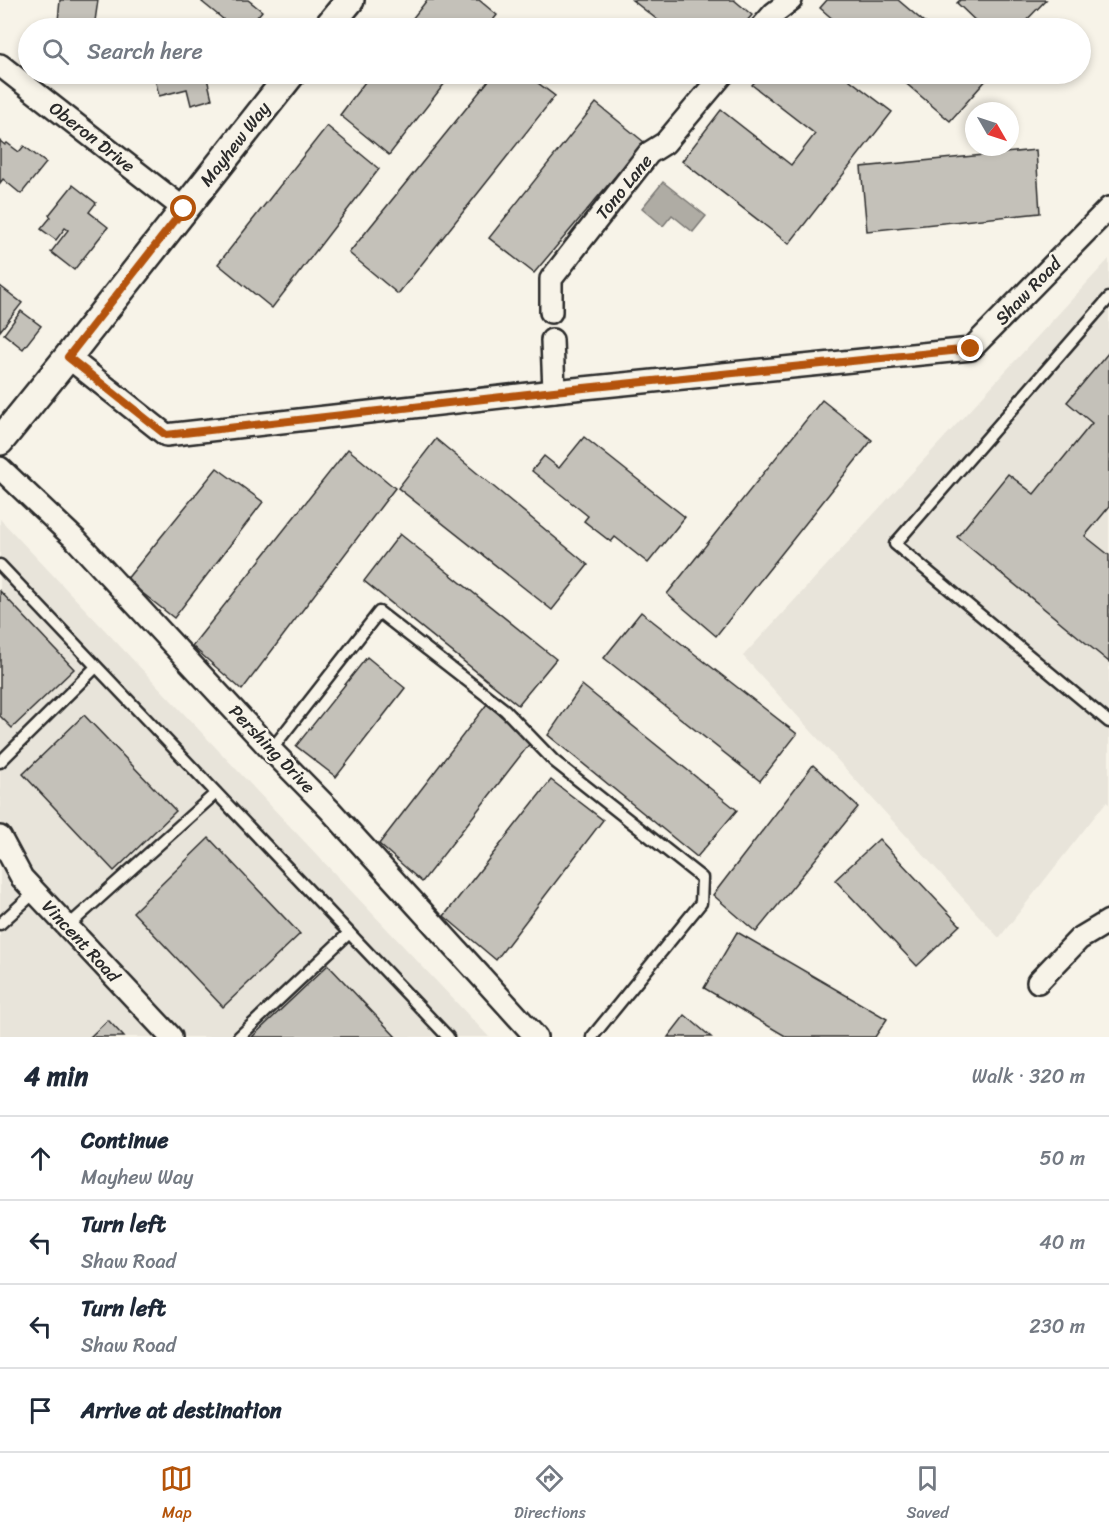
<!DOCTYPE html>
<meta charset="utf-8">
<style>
:root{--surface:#fff;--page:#f2f2f3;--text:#1f2937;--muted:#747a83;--line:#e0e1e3;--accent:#b45309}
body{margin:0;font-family:Sriracha,sans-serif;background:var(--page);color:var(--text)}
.compass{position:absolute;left:965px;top:102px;width:54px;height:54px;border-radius:50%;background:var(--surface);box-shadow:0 3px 9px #0003;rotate:129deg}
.stop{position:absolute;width:18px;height:18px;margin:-14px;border:4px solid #b45309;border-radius:50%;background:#fff}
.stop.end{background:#b45309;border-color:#fff;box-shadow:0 2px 6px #0008}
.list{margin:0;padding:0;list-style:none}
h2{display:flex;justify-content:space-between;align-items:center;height:78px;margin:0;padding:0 24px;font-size:26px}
h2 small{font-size:20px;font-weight:400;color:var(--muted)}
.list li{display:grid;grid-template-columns:39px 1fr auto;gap:18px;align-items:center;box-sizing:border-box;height:84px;padding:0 24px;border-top:2px solid var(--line)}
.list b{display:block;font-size:22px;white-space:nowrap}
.list p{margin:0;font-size:20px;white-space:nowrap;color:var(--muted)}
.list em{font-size:20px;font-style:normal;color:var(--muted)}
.icon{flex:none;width:33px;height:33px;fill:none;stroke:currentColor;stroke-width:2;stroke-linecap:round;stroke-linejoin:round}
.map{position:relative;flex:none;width:1109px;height:1037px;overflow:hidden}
.search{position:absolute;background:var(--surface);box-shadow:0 3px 9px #0003;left:18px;right:18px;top:18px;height:66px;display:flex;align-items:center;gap:15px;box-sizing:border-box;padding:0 21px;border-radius:33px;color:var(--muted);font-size:22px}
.sheet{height:414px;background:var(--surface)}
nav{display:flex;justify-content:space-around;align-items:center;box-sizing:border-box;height:84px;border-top:2px solid var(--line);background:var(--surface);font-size:16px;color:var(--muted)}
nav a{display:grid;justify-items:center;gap:3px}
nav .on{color:var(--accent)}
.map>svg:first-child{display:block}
.built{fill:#e8e4da}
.water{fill:#afaca4;stroke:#7a7874;stroke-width:1.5}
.building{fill:#c4c1b9;stroke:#2b2b2b;stroke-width:1.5}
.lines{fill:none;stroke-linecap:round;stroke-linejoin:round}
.service-casing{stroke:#2b2b2b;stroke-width:15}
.minor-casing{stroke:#2b2b2b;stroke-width:26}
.tertiary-casing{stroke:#2b2b2b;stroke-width:32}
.service{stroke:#f7f3e8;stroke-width:10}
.minor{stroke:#f7f3e8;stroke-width:21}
.tertiary{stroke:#f7f3e8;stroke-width:27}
.route{stroke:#b45309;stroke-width:8}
.labels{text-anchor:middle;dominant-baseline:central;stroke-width:5;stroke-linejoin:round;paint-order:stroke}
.street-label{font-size:18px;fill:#2b2b2b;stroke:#f7f3e8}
</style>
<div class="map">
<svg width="1109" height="1037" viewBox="0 0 1109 1037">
<rect width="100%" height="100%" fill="#f7f3e8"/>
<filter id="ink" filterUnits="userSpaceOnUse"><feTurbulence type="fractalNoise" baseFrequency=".0167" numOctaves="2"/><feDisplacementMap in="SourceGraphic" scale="12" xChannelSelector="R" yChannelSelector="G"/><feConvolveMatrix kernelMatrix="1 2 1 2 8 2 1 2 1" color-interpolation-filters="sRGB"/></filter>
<g filter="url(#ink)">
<!-- built -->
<g class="built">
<path d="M1109,259v545l-3,-2 -107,136 -256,-282z"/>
<path d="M0,519l489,518h-489z"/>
</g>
<!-- water -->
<path class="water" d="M663,182l43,34 -13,16 -21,-17 -9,11 -21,-18z"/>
<!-- building -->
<g class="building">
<path d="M60,0h38l-3,21 29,4 -1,3h-57l1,-6 -9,-1z"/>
<path d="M204,0h44l14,11 -14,17h-32l7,-9 -21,-17z"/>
<path d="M427,0h52l18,15 -10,13h-82z"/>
<path d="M632,0h102l18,15 -11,13h-73z"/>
<path d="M827,0h71l33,28h-88l-23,-20z"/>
<path d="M960,0h86l-27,28h-36l-26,-25z"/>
<path d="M154,74h52l6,25 -21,6 -4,-16 -28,7z"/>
<path d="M371,74h81l-63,81 -49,-40z"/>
<path d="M494,74h32l29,22 -157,198 -49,-41z"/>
<path d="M762,74h80l50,38 -103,132 -107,-83 39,-51 70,55 24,-31 -63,-49z"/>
<path d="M895,74h88l5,4 -38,43z"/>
<path d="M596,103l48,39 -110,131 -45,-35z"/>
<path d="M327,126l52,43 -107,139 -54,-44z"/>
<path d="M0,141l5,4 2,-2 12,9 5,-6 22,17 -25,31 -18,-15 -3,4z"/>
<path d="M1036,150l4,63 -173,18 -6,-64z"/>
<path d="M73,185l23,18 -7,9 19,15 -34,43 -23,-18 17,-22 -3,-2 -9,12 -15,-11 10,-12 -2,-2z"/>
<path d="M0,286l22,17 -22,28z"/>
<path d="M21,311l20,15 -18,23 -19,-15z"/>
<path d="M1109,352v155l-24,29 24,19v107l-152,-125 51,-63 26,20 58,-71 -25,-21z"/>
<path d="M822,400l50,40 -156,196 -49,-42z"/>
<path d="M584,437l101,80 -37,46 -33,-26 -4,5 -27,-21 4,-5 -56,-45 12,-15 15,12z"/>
<path d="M436,439l152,126 -36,45 -154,-122z"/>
<path d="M348,449l47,39 -153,202 -50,-44z"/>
<path d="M217,468l46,34 -89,116 -48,-38z"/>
<path d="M400,534l156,125 -38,46 -154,-124z"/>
<path d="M0,591l74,78 -62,59 -12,-12z"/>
<path d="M641,612l156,122 -37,47 -156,-123z"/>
<path d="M367,657l38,31 -69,89 -40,-31z"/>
<path d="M582,685l155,125 -40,47 -149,-122z"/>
<path d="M487,704l44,38 -109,140 -43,-38z"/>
<path d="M84,715l92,96 -62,60 -91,-97z"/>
<path d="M813,765l45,42 -102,125 -43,-37z"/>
<path d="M551,780l52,40 -107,140 -52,-44z"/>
<path d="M209,838l91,96 -77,73 -90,-95z"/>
<path d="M879,839l81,86 -43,41 -82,-86z"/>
<path d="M737,932l150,87 -12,18h-88l-83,-49z"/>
<path d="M328,965l68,72h-144z"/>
<path d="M685,1015l26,22h-43z"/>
<path d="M108,1020l16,17h-34z"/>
</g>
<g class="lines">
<!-- service casing -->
<g class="service-casing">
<g id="service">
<path d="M1109,298l-214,246 214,178"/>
<path d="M0,565l448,472"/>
<path d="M271,750l108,-138 126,98 49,51 148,117 -1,25 -109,134"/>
<path d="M0,762l96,-95"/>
<path d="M0,924l35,-32"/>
<path d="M67,927l149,-134"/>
<path d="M239,1037l110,-104"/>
</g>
</g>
<!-- minor casing -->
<g class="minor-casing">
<g id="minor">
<path d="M761,28l13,-15 17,-13"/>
<path d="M0,65l184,144"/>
<path d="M551,312v-33l98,-126 16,-10 58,-69"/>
<path d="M552,340l2,51"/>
<path d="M68,357l98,78 388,-44 417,-42 138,-141"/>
<path d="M0,468l76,72 195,210 59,60 206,227"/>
<path d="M0,837l22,41 149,159"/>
<path d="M1038,982l41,-43 30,-18"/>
</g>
</g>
<!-- tertiary casing -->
<g class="tertiary-casing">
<g id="tertiary">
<path d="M327,28l23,-28"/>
<path d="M0,441l68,-84 223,-283"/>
</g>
</g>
<!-- service -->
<use href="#service" class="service"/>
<!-- minor -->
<use href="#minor" class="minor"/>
<!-- tertiary -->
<use href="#tertiary" class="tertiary"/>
</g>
</g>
<g class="lines" filter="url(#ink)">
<!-- route -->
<path class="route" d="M184,209l-116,148 98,78 388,-44 417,-42"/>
</g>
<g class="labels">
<!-- street labels -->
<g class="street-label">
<text transform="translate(92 137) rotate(38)">Oberon Drive</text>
<text transform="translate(235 144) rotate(-52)">Mayhew Way</text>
<text transform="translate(624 187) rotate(-51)">Tono Lane</text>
<text transform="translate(1028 291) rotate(-46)">Shaw Road</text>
<text transform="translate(272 749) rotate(46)">Pershing Drive</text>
<text transform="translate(81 941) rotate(47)">Vincent Road</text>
</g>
</g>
</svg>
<svg class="compass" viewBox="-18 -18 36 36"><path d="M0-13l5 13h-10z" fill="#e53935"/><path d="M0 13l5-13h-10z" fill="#747a83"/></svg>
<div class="stop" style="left:184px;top:209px"></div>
<div class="stop end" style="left:971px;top:349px"></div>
<div class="search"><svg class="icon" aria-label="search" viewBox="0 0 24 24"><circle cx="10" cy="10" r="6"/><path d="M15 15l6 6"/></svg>Search here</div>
</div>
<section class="sheet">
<h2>4 min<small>Walk · 320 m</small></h2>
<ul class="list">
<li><svg class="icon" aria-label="ahead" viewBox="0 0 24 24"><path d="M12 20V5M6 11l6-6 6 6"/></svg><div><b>Continue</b><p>Mayhew Way</p></div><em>50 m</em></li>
<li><svg class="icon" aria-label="left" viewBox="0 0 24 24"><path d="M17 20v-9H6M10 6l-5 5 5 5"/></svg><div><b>Turn left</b><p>Shaw Road</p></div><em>40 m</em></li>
<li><svg class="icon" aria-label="left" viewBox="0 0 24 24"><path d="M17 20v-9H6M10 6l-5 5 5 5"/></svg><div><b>Turn left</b><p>Shaw Road</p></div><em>230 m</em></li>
<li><svg class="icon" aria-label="arrive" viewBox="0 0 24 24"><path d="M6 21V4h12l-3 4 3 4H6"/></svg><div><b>Arrive at destination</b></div></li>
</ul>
</section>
<nav>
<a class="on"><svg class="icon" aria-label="map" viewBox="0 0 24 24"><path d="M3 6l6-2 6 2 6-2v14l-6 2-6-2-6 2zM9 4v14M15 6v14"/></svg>Map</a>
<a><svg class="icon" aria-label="directions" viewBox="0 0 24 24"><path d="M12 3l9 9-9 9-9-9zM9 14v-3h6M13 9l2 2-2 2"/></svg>Directions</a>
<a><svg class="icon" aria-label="saved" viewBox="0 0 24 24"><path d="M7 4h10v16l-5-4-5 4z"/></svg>Saved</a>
</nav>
